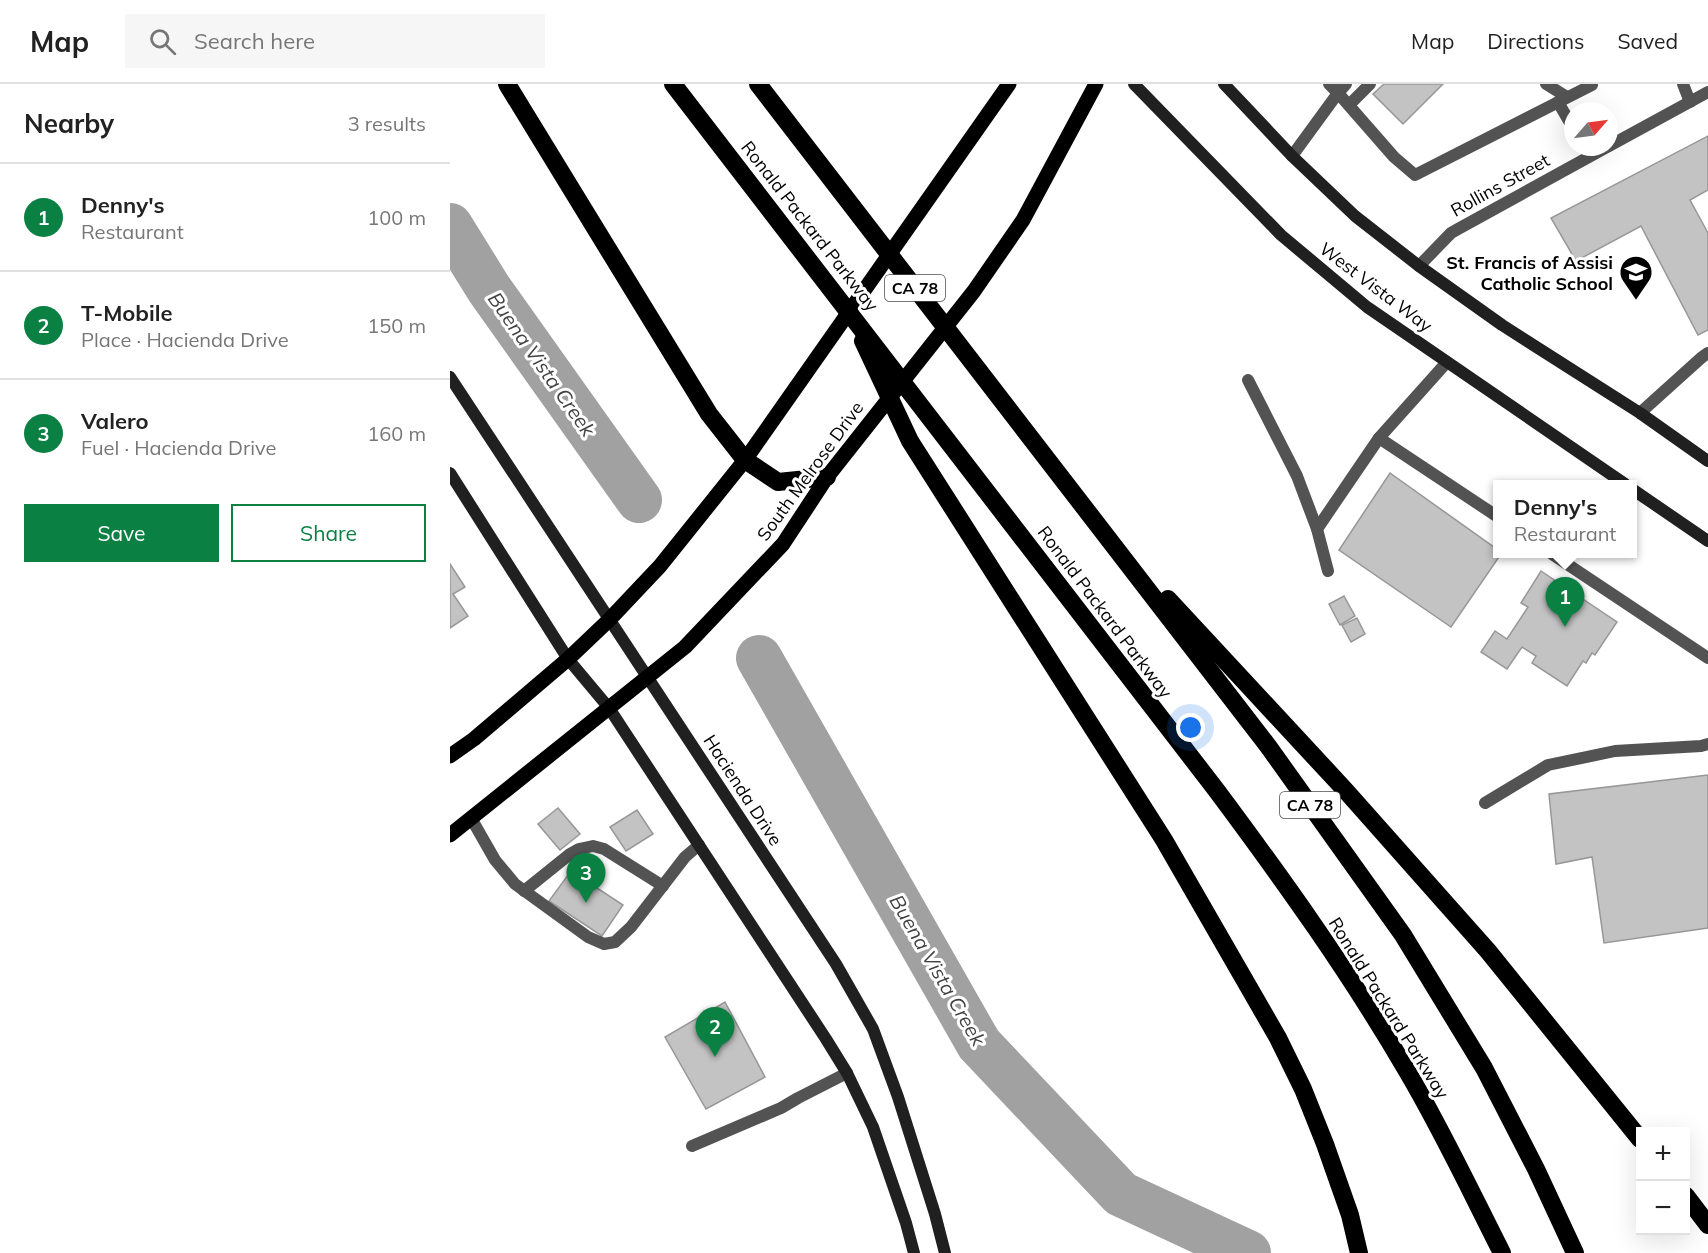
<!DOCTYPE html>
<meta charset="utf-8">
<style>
:root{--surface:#fff;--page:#f6f6f6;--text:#222;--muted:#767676;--line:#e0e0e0;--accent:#0b8043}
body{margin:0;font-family:Mulish,sans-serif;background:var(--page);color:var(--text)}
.controls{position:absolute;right:18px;bottom:18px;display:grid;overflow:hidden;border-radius:0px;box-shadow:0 6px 24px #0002}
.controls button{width:54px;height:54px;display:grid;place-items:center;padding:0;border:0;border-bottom:2px solid var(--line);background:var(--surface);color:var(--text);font:30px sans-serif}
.compass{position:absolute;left:1114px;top:18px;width:54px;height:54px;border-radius:50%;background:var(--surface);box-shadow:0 6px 24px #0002;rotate:62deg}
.you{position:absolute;left:741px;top:644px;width:21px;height:21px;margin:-15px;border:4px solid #fff;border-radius:50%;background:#1a73e8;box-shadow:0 0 0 9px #1a73e833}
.badge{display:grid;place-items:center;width:39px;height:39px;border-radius:50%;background:var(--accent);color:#fff;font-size:20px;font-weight:700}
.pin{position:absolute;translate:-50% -50px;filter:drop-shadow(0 2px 3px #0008)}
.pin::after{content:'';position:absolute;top:32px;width:21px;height:18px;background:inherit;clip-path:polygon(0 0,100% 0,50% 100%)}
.popup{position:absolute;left:1043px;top:396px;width:144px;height:78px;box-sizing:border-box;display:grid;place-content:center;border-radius:0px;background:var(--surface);filter:drop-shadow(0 2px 4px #0005);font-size:20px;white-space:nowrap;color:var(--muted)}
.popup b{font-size:22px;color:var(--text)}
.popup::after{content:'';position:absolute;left:50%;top:100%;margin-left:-12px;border:12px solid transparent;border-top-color:var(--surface)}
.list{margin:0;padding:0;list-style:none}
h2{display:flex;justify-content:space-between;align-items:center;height:78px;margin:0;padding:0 24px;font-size:26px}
h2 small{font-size:20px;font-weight:400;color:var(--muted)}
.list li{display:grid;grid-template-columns:39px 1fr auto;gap:18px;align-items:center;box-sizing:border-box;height:108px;padding:0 24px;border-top:2px solid var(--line)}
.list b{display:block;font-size:22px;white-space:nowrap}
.list p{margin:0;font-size:20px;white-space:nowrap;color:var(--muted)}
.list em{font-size:20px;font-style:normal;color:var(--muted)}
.actions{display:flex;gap:12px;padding:18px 24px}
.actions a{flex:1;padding:14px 0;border:2px solid var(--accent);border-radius:0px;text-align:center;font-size:21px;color:var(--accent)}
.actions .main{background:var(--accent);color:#fff}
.icon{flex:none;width:33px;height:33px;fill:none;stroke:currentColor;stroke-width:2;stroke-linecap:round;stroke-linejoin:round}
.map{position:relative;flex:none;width:1258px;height:1169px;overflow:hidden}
header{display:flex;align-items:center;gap:36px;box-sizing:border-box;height:84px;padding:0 30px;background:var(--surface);border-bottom:2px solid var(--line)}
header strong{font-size:28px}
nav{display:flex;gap:33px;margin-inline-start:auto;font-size:21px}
.search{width:420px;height:54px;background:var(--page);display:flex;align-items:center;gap:15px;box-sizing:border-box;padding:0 21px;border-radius:0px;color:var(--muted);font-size:22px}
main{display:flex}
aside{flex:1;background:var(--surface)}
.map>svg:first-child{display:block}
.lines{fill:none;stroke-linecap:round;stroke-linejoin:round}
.river{stroke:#a1a1a1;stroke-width:46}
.building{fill:#c3c3c3;stroke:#979797;stroke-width:1.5}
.service{stroke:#535353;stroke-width:12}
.minor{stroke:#535353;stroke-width:12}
.secondary{stroke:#202020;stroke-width:12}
.primary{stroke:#000;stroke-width:15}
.motorway{stroke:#000;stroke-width:18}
.labels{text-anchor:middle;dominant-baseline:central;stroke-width:6;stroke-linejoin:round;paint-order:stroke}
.shield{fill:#fff;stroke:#4c4c4c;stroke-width:1.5}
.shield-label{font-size:16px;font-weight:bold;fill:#000}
.street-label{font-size:18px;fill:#000;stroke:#fff}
.poi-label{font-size:18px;font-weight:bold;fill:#000;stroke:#fff;text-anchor:end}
.water-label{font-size:20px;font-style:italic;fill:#424242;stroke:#fff}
</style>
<header>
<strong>Map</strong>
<div class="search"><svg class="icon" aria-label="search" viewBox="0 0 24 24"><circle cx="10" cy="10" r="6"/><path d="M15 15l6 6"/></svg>Search here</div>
<nav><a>Map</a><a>Directions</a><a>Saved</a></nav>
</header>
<main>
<aside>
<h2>Nearby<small>3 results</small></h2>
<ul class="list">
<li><span class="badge">1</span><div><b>Denny's</b><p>Restaurant</p></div><em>100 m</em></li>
<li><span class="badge">2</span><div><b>T-Mobile</b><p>Place · Hacienda Drive</p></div><em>150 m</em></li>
<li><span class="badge">3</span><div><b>Valero</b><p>Fuel · Hacienda Drive</p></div><em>160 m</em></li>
</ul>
<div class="actions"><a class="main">Save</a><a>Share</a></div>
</aside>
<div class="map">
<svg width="1258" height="1169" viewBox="0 0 1258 1169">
<rect width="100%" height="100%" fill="#fff"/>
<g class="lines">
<!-- river -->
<g class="river">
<path d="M0,142l39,63 150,211"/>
<path d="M309,574l220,386 142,150 127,59"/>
</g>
</g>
<!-- building -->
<g class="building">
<path d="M934,0h59l-40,40 -30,-30z"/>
<path d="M1258,52v54l-18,10 18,33v97l-10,5 -57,-109 -65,35 -25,-43z"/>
<path d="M940,389l108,77v4h3l-50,73 -112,-77z"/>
<path d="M0,480l15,23 -12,7 15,22 -18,12z"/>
<path d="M1091,487l76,51 -22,33 -3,-2 -6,10 -3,-2 -16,25 -35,-23 4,-7 -14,-9 -15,22 -26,-17 14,-21 12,8 21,-32 -7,-4z"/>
<path d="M894,512l11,20 -15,9 -11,-21z"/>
<path d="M907,534l8,16 -14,8 -9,-17z"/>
<path d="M1258,691v153l-104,15 -12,-86 -36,7 -7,-70z"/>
<path d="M108,724l22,26 -20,16 -22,-26z"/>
<path d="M187,726l16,24 -27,17 -16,-24z"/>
<path d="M121,787l52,34 -21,31 -53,-35z"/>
<path d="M275,918l40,75 -59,32 -41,-72z"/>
</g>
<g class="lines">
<!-- service -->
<g class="service">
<path d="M896,0l-8,9 56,64 21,18 177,-90"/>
<path d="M1096,0l21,13"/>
<path d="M1233,0l7,18"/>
<path d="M1108,18l15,26"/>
<path d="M899,21l21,-21"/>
<path d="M842,72l46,-63 -9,-9"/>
<path d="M798,296l49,96 20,53 11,42"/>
<path d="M1190,329l61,-55 7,-5"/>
<path d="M929,354l119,79"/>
<path d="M867,445l62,-91 68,-76"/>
<path d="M1102,470l156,104"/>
<path d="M1035,719l63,-38 67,-14 86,-5 7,-2"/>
<path d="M21,734l24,42 20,24 73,53 16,7 11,-2 16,-15 54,-70 14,-12"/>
<path d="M74,807l46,-37 9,-5 14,-3 11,3 59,37"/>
<path d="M242,1062l89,-38 17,-10 49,-25"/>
</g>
<!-- minor -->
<g class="minor">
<path d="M1159,62l99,-54"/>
<path d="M969,182l32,-33 7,-4 149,-82"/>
</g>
<!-- secondary -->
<g class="secondary">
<path d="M684,0l147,151 86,72 258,177"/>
<path d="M774,0l68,72 63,60 64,50 83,59 138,88 68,48"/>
<path d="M0,293l386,587 37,65 25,68 37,117 10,39"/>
<path d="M0,389l118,186 41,49 217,331 21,34 26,54 33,96 8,30"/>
<path d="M1182,405l76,52"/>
</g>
<!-- primary -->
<g class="primary">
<path d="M0,672l24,-17 94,-80 41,-39 51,-54 85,-106 264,-376"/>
<path d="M0,751l235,-188 98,-103 44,-67 147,-186 49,-71 73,-136"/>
</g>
<!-- motorway -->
<g class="motorway">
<path d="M57,0l202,330 36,46 33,22 49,-5"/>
<path d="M223,0l544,707c67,90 133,182 190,280 35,59 64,121 95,182"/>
<path d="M308,0l510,662 135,189 81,133 52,101 39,84"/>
<path d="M413,257l47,100 254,399 114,198 25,51 22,55 25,71 9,38"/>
<path d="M718,515l178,192 142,160 152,188"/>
<path d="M1236,1112l22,29"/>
</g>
</g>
<!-- icons -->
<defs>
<g id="school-pin" transform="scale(1.725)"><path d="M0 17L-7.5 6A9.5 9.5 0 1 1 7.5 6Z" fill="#000" stroke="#fff"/><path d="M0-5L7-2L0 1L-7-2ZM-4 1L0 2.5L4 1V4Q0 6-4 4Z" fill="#fff"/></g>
</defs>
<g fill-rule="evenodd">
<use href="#school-pin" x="1186" y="188"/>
</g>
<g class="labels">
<!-- shield labels -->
<g class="shield">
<rect x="435" y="191" width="60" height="26" rx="4.5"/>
<rect x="830" y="708" width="60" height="26" rx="4.5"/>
</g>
<g class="shield-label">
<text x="465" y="204">CA 78</text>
<text x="860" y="721">CA 78</text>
</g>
<!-- street labels -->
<g class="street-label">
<text transform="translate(1050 101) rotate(-29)">Rollins Street</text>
<text transform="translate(360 142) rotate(52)">Ronald Packard Parkway</text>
<text transform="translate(926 203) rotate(37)">West Vista Way</text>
<text transform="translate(360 387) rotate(-54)">South Melrose Drive</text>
<text transform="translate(655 528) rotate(53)">Ronald Packard Parkway</text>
<text transform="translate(293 706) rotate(57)">Hacienda Drive</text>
<text transform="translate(939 924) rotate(58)">Ronald Packard Parkway</text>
</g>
<!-- poi labels -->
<g class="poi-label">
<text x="1163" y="178">St. Francis of Assisi<tspan x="1163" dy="21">Catholic School</tspan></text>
</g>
<!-- water labels -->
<g class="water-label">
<text transform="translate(92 280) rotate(55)">Buena Vista Creek</text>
<text transform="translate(488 886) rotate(60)">Buena Vista Creek</text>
</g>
</g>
</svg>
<div class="controls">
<button>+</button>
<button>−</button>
</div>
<svg class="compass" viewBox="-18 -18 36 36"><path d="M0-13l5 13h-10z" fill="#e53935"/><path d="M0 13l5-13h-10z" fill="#767676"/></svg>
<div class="you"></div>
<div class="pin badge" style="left:1115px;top:543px">1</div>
<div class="popup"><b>Denny's</b>Restaurant</div>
<div class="pin badge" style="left:265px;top:973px">2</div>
<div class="pin badge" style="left:136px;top:819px">3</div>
</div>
</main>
